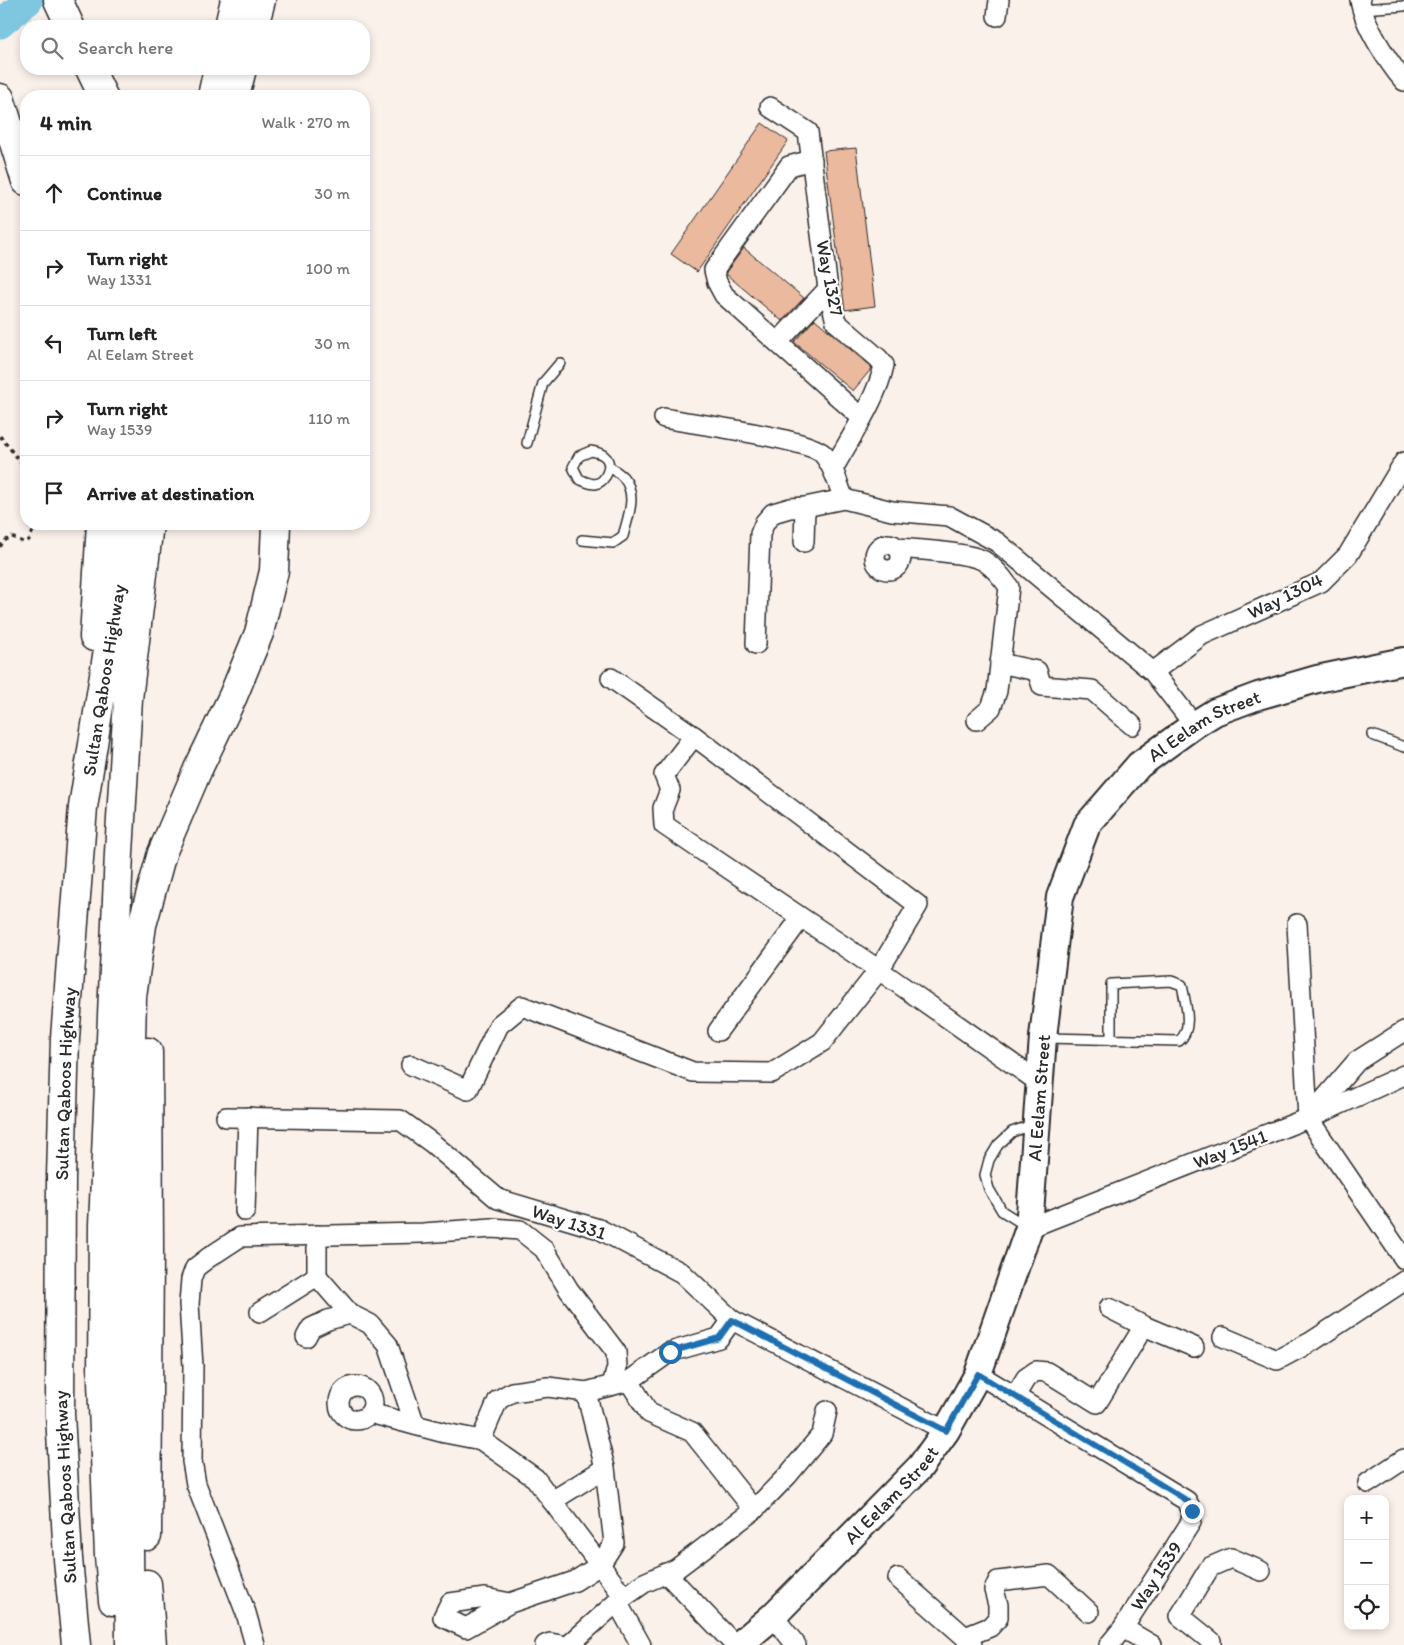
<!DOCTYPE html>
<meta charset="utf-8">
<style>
:root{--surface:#fff;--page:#f6f6f6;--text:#222;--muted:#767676;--line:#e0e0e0}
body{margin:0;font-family:Itim,sans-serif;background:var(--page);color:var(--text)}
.controls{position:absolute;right:15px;bottom:15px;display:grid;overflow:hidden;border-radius:10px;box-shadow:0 2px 8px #0003}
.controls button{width:45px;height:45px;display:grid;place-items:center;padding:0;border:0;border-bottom:1px solid var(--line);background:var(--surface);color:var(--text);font:25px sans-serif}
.stop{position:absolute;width:15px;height:15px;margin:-11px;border:4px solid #1f6fb2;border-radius:50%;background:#fff}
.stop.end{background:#1f6fb2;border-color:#fff;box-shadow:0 1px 5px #0008}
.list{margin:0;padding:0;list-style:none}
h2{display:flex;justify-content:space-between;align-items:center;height:65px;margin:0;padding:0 20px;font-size:21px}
h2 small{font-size:16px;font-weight:400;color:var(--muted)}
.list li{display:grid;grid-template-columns:32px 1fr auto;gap:15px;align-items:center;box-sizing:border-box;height:75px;padding:0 20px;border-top:1px solid var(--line)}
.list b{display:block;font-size:19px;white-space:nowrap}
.list p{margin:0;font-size:16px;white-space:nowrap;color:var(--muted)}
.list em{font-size:16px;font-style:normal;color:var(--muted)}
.icon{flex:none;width:28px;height:28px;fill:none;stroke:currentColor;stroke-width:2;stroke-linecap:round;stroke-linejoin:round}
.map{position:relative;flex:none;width:1404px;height:1645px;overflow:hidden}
.search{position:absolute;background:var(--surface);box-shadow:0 2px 8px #0003;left:20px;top:20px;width:350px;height:55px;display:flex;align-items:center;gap:12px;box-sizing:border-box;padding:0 18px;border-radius:20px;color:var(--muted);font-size:19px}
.panel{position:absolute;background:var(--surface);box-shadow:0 2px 8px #0003;left:20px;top:90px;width:350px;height:440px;border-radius:20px}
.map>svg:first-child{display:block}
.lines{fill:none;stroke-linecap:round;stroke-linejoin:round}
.river{stroke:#7fc7e0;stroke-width:29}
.building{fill:#ebb99d;stroke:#2b2b2b}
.lane-casing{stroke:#2b2b2b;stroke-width:12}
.street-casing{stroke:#2b2b2b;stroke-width:22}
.secondary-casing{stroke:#2b2b2b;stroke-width:30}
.highway-casing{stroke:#2b2b2b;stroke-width:31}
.path{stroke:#2b2b2b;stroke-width:3;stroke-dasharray:4 4;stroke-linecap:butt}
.lane{stroke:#fff;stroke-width:9}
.street{stroke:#fff;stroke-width:19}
.secondary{stroke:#fff;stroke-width:26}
.highway{stroke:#fff;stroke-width:28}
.route{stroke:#1f6fb2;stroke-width:6}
.labels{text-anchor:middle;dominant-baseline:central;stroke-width:4.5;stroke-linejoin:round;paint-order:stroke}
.street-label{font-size:19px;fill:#2b2b2b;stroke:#fff}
</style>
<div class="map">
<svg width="1404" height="1645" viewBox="0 0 1404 1645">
<rect width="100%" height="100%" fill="#fbf1eb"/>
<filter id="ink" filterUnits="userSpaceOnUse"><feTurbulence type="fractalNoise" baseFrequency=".02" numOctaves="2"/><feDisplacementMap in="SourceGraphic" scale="10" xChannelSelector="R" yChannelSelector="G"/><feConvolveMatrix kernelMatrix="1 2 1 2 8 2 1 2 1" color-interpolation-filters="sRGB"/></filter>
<g filter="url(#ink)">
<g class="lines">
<!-- river -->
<path class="river" d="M0,24l29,-24"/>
</g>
<!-- building -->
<g class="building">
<path d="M762,123l26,18 -91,131 -26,-18z"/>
<path d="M856,148l19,158 -30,4 -21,-159z"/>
<path d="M744,248l60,50 -22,23 -55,-46 -1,-3z"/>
<path d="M815,319l57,49 -19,23 -59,-49z"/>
</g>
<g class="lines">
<!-- lane casing -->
<g class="lane-casing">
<g id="lane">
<path d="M1362,9l42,-3"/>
<path d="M527,443l16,-60 17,-20"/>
<path d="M591,451c4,1 9,2 12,4 12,8 3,27 -8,29 -6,0 -11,-3 -16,-5l-6,-12 6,-11z"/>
<path d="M582,540l31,3 10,-7c5,-19 15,-42 0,-59 -4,-4 -9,-7 -13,-10"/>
<path d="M1372,735l32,12"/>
<path d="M1046,1038l133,3c15,-12 6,-39 3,-56l-11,-4 -60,3v56"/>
<path d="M1026,1226l-24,-15 -13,-22 -4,-14 4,-15 9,-15 14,-13 22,-8"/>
</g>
</g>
<!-- street casing -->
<g class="street-casing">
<g id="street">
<path d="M1360,0c4,25 28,62 44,81"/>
<path d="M997,16l2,-16"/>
<path d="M770,107l38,25 20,157 8,33 42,36 6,7c-6,32 -35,75 -51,104"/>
<path d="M812,160l-23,6 -75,104 3,12 7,13 138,123"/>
<path d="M778,342l50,-53"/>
<path d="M664,418c29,6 143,20 159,36 11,12 15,31 21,45l48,12 57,5 48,26 156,130 41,53"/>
<path d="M804,542l1,-35"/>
<circle cx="888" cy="557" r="13"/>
<path d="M898,548c20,2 71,4 86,13 10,6 18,16 25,26l-12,104 -6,17 -14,12"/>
<path d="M756,644l4,-110 5,-12 8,-9 17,-5 15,-1 39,-8"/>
<path d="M1000,663l37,8 5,15 50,4 40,35"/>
<path d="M1153,672l49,-37 119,-53 27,-27 56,-93"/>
<path d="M694,736l-30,39 6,15 -7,18 1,17 215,145 161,113"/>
<path d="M1297,924l11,194 96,141"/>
<path d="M718,1031l83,-113"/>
<path d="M411,1065l57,25 31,-65 23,-19 171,66 79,1 50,-31 57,-72 39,-65 -220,-166 -87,-61"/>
<path d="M1314,1116l90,-41"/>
<path d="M226,1117l174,3 32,23 66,56 101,30 83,44 50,47 214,111"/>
<path d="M245,1211l3,-94"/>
<path d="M1029,1228l279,-110 49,-57 47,-30"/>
<path d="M317,1235v41l33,38 20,10 18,21 27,80"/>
<path d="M1109,1308l35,18 50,21"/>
<path d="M260,1312l57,-36"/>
<path d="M306,1337l5,-9 17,-8 22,-6"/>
<path d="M1223,1337l54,23 34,-18 93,-61"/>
<path d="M978,1374l209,127 5,10 -1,11 -68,106 -14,17"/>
<path d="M629,1381l20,32 43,19 62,78"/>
<circle cx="356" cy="1403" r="17"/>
<path d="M1015,1396l11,-18 10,-7 11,1 50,31 47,-77"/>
<path d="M370,1413l75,20 36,7 54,38 89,119"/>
<path d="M481,1440l17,-40 14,-8 36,-5 38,5 43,-11 41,-29 49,-14 13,-18"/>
<path d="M1368,1483l36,-24"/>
<path d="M552,1501l53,-33"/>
<path d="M666,1573l69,72"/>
<path d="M898,1578l67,59 7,8"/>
<path d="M617,1602l24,43"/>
<path d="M510,1603l-44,25 -23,-11 7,-14 35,-5 25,5 65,-22 25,-16 14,-22 -9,-75 -19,-76"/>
<path d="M773,1616l23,29"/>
<path d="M1123,1628l29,17"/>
<path d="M965,1637l25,-10 8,-9v-13l-4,-15 4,-9 51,-6 40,37"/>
<path d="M255,1645l-9,-32 -50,-129 -4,-23 1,-95 -4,-62 2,-25 4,-11 13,-10 32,-21 183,-4 69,-5 28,2 24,19 25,41 47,62 1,15 -5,18"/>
<path d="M545,1645l5,-2 11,2"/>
<path d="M569,1645l48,-43 27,-19 32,-14 78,-59 34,-35 34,-41 5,-23"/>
<path d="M1211,1645v-4l-31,-25 30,-49 21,-9 30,13"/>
</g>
</g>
<!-- secondary casing -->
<g class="secondary-casing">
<g id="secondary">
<path id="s1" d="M739,1645l34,-29 147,-149 26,-36 32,-57 51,-146 14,-191 17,-140 27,-72 52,-60 55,-40 21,-13 43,-16 59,-17 87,-18"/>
</g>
</g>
<!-- highway casing -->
<g class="highway-casing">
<g id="highway">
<path d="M58,0l12,26"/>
<path d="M229,26l6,-26"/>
<path d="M254,26l7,-26"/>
<path d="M90,69l13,27"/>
<path d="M212,96l6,-27"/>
<path d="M235,96l7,-27"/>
<path d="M0,98l26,83"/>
<path d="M94,637l7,-113"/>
<path d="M147,1536l2,-286 -1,-198"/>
<path d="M147,1584l5,61"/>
<path d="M113,1601l-4,-45 -7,-175 1,-156 16,-372 9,-154 21,-175"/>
<path id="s2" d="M76,1645l-8,-86 -8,-145 1,-237 4,-139 18,-231 45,-283"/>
<path d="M130,1645l-4,-373 6,-276 10,-71 20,-72 36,-84 35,-73 26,-63 15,-62 2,-47"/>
</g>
</g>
<!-- path -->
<g class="path">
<path d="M0,436l26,33"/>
<path d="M0,547l4,-6 8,-4 11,5 6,-2 4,-9 -6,-7"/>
</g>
<!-- lane -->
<use href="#lane" class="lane"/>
<!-- street -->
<use href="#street" class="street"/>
<!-- secondary -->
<use href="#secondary" class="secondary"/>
<!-- highway -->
<use href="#highway" class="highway"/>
</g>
</g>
<g class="lines" filter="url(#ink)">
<!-- route -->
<path class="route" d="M670,1352l49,-14 13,-18 214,111 32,-57 210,127 4,10"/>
</g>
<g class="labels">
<!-- street labels -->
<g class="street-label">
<text transform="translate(830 278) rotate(79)">Way 1327</text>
<text transform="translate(1285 596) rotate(-26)">Way 1304</text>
<text stroke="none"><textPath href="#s2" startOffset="968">Sultan Qaboos Highway</textPath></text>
<text stroke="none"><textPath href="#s1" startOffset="1084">Al Eelam Street</textPath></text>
<text stroke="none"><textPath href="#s2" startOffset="562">Sultan Qaboos Highway</textPath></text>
<text stroke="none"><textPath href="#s1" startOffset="649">Al Eelam Street</textPath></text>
<text transform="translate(1230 1149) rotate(-21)">Way 1541</text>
<text transform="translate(569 1222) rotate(18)">Way 1331</text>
<text transform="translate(65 1487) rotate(-93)">Sultan Qaboos Highway</text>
<text stroke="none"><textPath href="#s1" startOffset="214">Al Eelam Street</textPath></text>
<text transform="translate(1156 1576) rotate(-57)">Way 1539</text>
</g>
</g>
</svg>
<div class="controls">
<button>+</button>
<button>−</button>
<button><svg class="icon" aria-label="locate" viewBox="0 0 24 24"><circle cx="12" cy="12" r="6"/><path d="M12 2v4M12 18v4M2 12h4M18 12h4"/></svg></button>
</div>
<div class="stop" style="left:670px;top:1352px"></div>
<div class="stop end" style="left:1192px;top:1511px"></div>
<div class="search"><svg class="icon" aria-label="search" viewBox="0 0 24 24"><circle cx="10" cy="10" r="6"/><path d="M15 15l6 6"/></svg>Search here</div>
<section class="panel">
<h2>4 min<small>Walk · 270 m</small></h2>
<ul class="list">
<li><svg class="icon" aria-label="ahead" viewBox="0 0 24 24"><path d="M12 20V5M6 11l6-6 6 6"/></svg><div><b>Continue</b></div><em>30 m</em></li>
<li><svg class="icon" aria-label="right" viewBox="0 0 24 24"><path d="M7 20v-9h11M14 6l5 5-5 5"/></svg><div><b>Turn right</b><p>Way 1331</p></div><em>100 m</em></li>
<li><svg class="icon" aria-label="left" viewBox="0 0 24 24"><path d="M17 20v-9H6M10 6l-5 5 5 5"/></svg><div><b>Turn left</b><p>Al Eelam Street</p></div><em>30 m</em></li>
<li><svg class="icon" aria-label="right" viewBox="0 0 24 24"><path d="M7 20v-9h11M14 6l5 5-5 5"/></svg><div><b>Turn right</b><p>Way 1539</p></div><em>110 m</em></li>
<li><svg class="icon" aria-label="arrive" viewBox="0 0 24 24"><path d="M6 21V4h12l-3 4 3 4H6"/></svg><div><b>Arrive at destination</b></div></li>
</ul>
</section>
</div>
